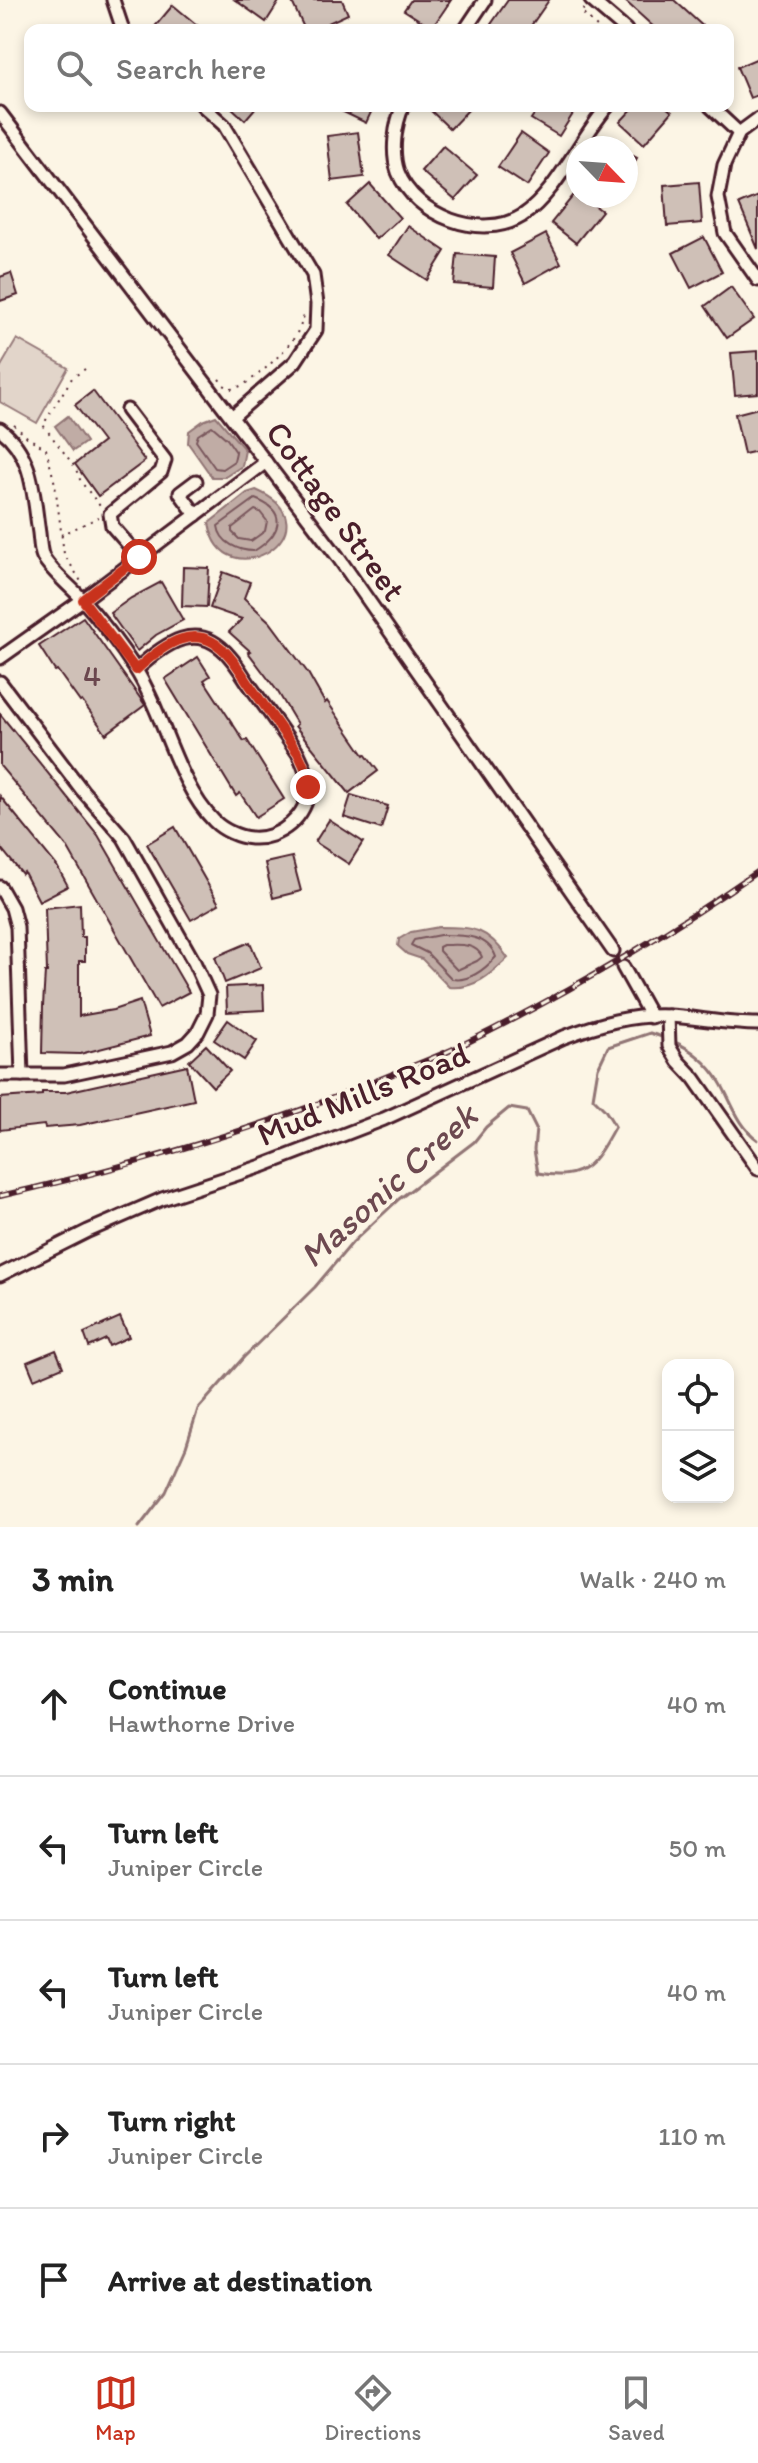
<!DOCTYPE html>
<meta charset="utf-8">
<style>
:root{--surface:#fff;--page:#f2f2f2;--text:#222;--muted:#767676;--line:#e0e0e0;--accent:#c8321e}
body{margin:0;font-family:Itim,sans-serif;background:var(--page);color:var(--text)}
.controls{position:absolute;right:24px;bottom:24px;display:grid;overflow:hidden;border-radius:16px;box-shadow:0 4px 12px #0003}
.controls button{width:72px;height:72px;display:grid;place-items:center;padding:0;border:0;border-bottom:2px solid var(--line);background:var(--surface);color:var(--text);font:40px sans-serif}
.compass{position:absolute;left:566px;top:136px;width:72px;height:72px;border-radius:50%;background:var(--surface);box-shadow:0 4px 12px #0003;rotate:115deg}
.stop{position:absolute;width:24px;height:24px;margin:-18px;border:6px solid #c8321e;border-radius:50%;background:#fff}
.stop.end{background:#c8321e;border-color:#fff;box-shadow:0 2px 8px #0008}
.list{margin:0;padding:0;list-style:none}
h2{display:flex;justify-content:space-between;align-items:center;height:104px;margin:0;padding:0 32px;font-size:34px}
h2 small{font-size:26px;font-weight:400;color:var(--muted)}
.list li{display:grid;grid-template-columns:52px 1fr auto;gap:24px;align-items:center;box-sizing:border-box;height:144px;padding:0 32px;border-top:2px solid var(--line)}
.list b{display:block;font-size:30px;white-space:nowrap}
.list p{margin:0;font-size:26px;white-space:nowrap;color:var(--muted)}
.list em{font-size:26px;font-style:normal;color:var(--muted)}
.icon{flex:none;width:44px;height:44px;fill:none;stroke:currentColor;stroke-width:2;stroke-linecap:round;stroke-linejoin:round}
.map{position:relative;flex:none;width:758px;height:1527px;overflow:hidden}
.search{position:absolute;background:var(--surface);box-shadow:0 4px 12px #0003;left:24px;right:24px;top:24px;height:88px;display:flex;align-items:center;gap:20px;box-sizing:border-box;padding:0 28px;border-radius:16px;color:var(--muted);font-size:30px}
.sheet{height:824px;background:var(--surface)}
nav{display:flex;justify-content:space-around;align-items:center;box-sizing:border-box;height:112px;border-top:2px solid var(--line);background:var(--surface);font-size:22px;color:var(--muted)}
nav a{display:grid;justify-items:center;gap:4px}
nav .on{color:var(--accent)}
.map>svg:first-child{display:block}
.green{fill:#e2d5ca;stroke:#967a7a;stroke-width:2}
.water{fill:#c0aca5;stroke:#917474;stroke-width:2}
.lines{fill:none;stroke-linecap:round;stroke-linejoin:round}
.shore{stroke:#79575c;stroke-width:2}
.stream{stroke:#917474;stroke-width:3}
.building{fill:#cfc0b7;stroke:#4a1f2b;stroke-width:2}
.minor-casing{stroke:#4a1f2b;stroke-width:17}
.path{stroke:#4a1f2b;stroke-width:2;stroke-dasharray:2 6;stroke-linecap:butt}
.minor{stroke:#fcf5e5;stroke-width:11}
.rail-casing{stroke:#4a1f2b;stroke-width:6}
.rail{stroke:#fcf5e5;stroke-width:3;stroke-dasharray:9;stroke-linecap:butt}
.route{stroke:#c8321e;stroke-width:10}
.labels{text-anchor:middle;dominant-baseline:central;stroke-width:7;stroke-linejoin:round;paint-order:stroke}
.number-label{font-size:30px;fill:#6b474e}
.street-label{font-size:34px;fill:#4a1f2b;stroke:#fcf5e5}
.water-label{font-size:36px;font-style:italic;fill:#6d4950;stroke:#fcf5e5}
</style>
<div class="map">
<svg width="758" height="1527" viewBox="0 0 758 1527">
<rect width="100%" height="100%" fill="#fcf5e5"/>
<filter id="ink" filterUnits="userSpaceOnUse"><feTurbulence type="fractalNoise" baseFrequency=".0125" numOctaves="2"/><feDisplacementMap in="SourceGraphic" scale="16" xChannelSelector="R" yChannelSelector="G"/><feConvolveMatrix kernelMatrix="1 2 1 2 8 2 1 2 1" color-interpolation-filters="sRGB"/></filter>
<g filter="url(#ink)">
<!-- green -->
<path class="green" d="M17,339l51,29 -31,55 -37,-21v-34z"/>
<!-- water -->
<g class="water">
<path d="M68,416l18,26 -13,9 -18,-25z"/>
<path d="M216,416l29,34 -3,16 -17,11h-13l-24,-34 1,-12 14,-10z"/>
<path d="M256,490c85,37 -33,114 -47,33l38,-30z"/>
<path d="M439,927c35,0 48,1 69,31 -17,16 -34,32 -59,29l-27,-28 -15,-5 -9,-8 1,-7 12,-7z"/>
</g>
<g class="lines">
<!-- shore -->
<g class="shore">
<path d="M212,426l15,13 9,13 -2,9 -12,8 -7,-1 -19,-27 2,-6z"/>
<path d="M255,499c35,13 25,36 -1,52 -15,0 -34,-8 -36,-25z"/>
<path d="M255,510l5,2 7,9 -2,10 -14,10 -12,-2 -7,-7v-4z"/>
<path d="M440,935c21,0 48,-1 56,22 -11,12 -27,25 -44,22l-25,-26 -16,-8 3,-5z"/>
<path d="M443,945c14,0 33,-3 39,12l-5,4 -20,9 -18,-19v-4z"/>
</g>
<!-- stream -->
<g class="stream">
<path d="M672,1041c19,7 37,23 48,41 12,20 18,44 38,58"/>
<path d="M139,1527l27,-35 20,-45 12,-38 46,-52 71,-70 38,-45 46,-43 75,-57 12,-15 23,-19 18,3 9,18 -2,21 4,23c47,8 56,-9 77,-47l-10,-16 -12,-12 5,-30 10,-21 42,-14 15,5"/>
</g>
</g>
<!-- building -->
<g class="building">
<path d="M235,0h45l-14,22z"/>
<path d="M291,0h51l6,14 -35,16h-8z"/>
<path d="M411,0h40l-19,28 -28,-18z"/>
<path d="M508,0h41l-21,30h-41z"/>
<path d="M624,0h50l33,30h-50z"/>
<path d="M173,5l30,25h-51z"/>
<path d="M758,58v37l-8,3 -13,-31z"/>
<path d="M230,106h27l-12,14z"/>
<path d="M331,106h43l-8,17z"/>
<path d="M426,106h46l-22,23z"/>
<path d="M540,106h38l-19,30 -28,-17z"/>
<path d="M635,106h30l7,6 -28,32 -24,-22z"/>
<path d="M358,132l6,45 -32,4 -5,-45z"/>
<path d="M521,133l28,20 -22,33 -29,-19z"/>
<path d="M443,146l34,29 -22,25 -34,-29z"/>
<path d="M626,152l11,6 -11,19z"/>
<path d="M699,182l3,41 -35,3 -3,-41z"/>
<path d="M370,184l30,34 -24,21 -29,-34z"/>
<path d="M577,191l1,5h4l20,15 -26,32 -25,-20z"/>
<path d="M758,196v53l-19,-45z"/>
<path d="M408,226l37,25 -18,29 -38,-25z"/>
<path d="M546,234l15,29 -36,20 -15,-30z"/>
<path d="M704,237l18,35 -31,16 -18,-35z"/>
<path d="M457,254l38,3 -2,30 -39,-3z"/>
<path d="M11,273l7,22 -18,6v-24z"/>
<path d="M731,287l23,32 -27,19 -22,-32z"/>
<path d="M758,351v42l-23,2 -4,-42z"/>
<path d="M93,391l52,70 -47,35 -23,-32 28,-22 -28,-37z"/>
<path d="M758,408v43l-14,3 -9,-40z"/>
<path d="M183,567l26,1 -2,39 -25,-1z"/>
<path d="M223,572l27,10 -6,16 26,24 38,51 17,30 2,-2 37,54 1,-1 13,17 -29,22 -54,-67 2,-2 -19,-32 -30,-40 2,-1 -21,-19 13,-13 -32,-11z"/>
<path d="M161,582l22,38 -27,15 -19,16 -27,-38 21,-15z"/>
<path d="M83,617l62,88 -39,29 -24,-33 -2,1 -23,-32 -2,1 -16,-25z"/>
<path d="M198,657l12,19 -6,4 40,61 3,-1 37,59 -28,18 -16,-24 -4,3 -71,-117z"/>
<path d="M0,714l98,121 91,157 -30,16 -93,-163 -66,-79z"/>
<path d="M351,795l37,11 -7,23 -37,-12z"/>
<path d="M0,796l57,70 11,20 -29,15 -15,-29 -2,2 -22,-27z"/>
<path d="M329,820l34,22 -14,22 -34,-22z"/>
<path d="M175,827l44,77 -28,16 -44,-76z"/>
<path d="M292,857l9,34 -28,7 -8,-35z"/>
<path d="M80,904l1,33h4v24h-6v55l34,-6 27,-9 10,35 -70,18 -38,-1 1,-47 2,-34h2l-2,-64z"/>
<path d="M250,942l11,26 -36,15 -10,-26z"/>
<path d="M263,985l1,25 -37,2 -1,-25z"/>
<path d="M228,1020l29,21 -13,19 -30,-20z"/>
<path d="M206,1045l24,26 -17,16 -24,-26z"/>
<path d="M187,1065l7,35 -114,25 -35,3 -1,-3 -44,5v-32l42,-3v-3h24z"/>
<path d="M120,1317l9,20 -20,9 -3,-7 -17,8 -5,-14z"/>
<path d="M56,1350l7,17 -29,12 -7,-17z"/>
</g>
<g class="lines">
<!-- minor casing -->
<g class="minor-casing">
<g id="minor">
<path d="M113,0l10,30"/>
<path d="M591,0l35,30"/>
<path d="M465,30l20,-30"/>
<path d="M203,106l21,19 89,150 4,29 -1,26 -21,32 -63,55"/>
<path d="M403,106c-8,18 -12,46 -5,66 17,44 83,69 124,44 34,-22 58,-78 86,-110"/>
<path d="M710,106l29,27"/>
<path d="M0,113l338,444 275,394"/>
<path d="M758,119l-19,14 -15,32 -6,32 7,36 33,47"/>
<path d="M127,410l38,50 -4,12 -51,42 2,12 27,31"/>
<path d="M0,429c34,26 33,65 39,104 1,8 1,18 4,24 9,15 26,28 37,40 20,22 40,48 56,73 28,44 41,114 78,151 9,9 24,16 37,17 28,2 58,-22 57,-51 0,-13 -5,-23 -10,-34 -16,-22 -31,-44 -47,-66 -7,-10 -13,-21 -21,-30 -32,-39 -66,-13 -94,13"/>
<path d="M196,515l-16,-22 16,-12"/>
<path d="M0,658l88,-62 178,-134"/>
<path d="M0,682l82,108 42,48 70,124 15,33 -2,19 -9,18 -10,11 -16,9 -108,23h-64"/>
<path d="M0,887l12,21 5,19 5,148"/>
<path d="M623,967l28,50"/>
<path d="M668,1016l1,30 9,15 16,17 64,91"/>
<path d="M0,1275l88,-44 74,-32 100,-33 122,-47 180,-82c34,-13 69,-23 106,-21 29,2 58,8 88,8"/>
</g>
</g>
<!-- path -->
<g class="path">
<path d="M584,9l-3,3 19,18"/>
<path d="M85,369l-13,9 -29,47 32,42 6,15 19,24"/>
<path d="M219,379l5,6 6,4c18,-1 50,-33 61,-47 7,-9 11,-19 14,-30"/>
<path d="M14,425l13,12 19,12 9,35 9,70 18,29"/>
<path d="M61,535l38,-18"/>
</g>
<!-- minor -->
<use href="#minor" class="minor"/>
<!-- rail casing -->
<g class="rail-casing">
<path id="rail" d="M0,1196c132,-30 262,-67 388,-120 24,-10 49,-19 72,-30 104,-51 203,-109 298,-175"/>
</g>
<!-- rail -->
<use href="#rail" class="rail"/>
</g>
</g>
<g class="lines" filter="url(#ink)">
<!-- route -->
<path class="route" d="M139,557l-56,43 53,70c28,-26 62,-52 94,-13 8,9 14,20 21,30 16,22 31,44 47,66l8,17 2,17"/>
</g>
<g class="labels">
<!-- number labels -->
<g class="number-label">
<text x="92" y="675">4</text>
</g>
<!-- street labels -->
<g class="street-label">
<text transform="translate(336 511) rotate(54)">Cottage Street</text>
<text transform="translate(363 1094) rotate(-22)">Mud Mills Road</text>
</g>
<!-- water labels -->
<g class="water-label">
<text transform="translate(388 1185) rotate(-42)">Masonic Creek</text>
</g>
</g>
</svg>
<div class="controls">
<button><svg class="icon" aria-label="locate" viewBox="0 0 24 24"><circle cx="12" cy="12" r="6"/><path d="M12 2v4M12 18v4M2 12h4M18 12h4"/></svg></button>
<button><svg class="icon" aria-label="layers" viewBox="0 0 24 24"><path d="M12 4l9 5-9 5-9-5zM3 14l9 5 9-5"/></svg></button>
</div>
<svg class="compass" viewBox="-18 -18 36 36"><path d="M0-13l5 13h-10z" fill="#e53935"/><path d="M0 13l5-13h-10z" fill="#767676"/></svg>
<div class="stop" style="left:139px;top:557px"></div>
<div class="stop end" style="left:308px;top:787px"></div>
<div class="search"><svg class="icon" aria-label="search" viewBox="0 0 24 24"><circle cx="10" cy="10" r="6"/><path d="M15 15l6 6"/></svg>Search here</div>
</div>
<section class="sheet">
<h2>3 min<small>Walk · 240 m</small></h2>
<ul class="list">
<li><svg class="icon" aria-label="ahead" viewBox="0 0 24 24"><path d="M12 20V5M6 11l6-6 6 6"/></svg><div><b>Continue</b><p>Hawthorne Drive</p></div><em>40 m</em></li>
<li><svg class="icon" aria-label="left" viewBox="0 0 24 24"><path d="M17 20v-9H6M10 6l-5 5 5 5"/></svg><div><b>Turn left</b><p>Juniper Circle</p></div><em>50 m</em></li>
<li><svg class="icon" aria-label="left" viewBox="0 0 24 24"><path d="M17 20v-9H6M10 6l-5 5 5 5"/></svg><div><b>Turn left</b><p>Juniper Circle</p></div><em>40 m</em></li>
<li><svg class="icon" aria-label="right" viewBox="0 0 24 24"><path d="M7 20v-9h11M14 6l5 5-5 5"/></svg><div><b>Turn right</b><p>Juniper Circle</p></div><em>110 m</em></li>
<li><svg class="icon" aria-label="arrive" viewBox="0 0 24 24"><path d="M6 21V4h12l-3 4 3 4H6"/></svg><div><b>Arrive at destination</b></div></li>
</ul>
</section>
<nav>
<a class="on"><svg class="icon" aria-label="map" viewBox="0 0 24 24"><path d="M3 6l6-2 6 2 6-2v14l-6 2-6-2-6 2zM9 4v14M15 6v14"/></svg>Map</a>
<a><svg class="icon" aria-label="directions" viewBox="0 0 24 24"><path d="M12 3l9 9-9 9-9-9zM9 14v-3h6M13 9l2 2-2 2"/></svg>Directions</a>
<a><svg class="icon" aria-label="saved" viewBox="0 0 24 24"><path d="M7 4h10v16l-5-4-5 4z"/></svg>Saved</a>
</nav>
